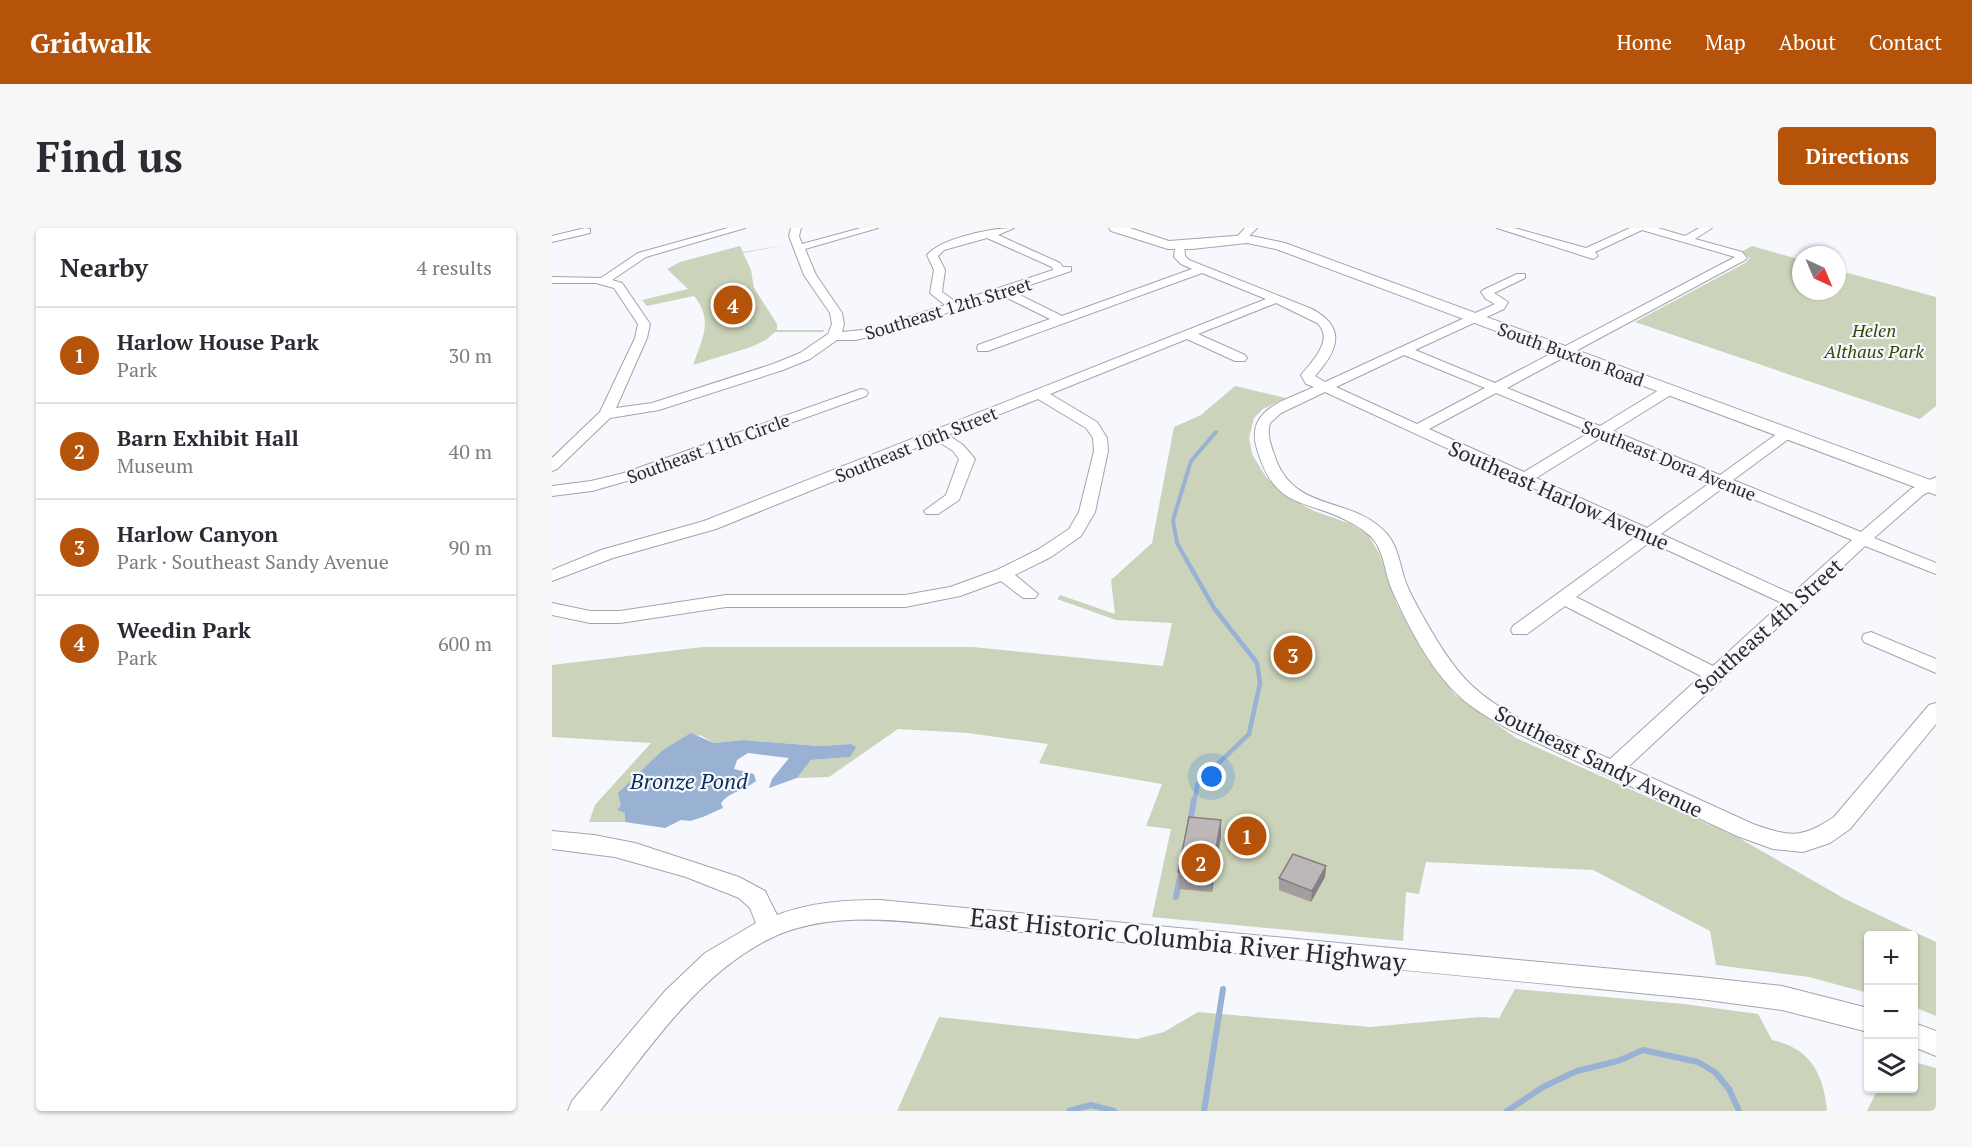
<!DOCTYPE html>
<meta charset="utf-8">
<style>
:root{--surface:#fff;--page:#f7f7f7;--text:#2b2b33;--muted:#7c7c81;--line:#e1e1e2;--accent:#b45309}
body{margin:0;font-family:"PT Serif",serif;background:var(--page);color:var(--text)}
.controls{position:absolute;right:18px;bottom:18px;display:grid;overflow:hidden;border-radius:6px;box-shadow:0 2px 4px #0004}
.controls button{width:54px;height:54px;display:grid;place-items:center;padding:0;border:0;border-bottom:2px solid var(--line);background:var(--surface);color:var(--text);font:30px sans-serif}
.compass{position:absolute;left:1240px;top:18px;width:54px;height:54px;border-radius:50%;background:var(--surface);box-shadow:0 2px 4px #0004;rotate:136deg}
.you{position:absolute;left:660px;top:549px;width:21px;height:21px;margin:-15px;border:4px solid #fff;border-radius:50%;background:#1a73e8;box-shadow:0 0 0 9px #1a73e833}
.badge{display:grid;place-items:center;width:39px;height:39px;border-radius:50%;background:var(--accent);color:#fff;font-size:20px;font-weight:700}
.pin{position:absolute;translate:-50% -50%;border:3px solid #fff;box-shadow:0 2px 6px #0006}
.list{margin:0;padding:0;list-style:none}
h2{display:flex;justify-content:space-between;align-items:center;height:78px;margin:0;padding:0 24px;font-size:26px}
h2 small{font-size:20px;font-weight:400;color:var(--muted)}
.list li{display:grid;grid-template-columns:39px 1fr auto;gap:18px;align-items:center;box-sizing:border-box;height:96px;padding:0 24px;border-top:2px solid var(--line)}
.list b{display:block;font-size:22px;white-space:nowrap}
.list p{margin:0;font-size:20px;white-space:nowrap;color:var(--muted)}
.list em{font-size:20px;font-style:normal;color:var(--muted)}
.icon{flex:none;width:33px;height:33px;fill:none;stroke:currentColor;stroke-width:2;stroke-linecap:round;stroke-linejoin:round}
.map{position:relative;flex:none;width:1384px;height:883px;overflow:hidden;border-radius:6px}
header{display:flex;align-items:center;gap:36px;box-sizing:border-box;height:84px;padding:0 30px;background:var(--accent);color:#fff}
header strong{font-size:28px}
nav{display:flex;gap:33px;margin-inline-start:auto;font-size:21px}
.intro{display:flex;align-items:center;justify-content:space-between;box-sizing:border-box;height:144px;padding:0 36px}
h1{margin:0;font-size:42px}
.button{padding:15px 27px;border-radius:6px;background:var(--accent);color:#fff;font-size:21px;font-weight:700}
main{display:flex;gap:36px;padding:0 36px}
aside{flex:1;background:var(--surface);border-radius:6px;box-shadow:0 2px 4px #0004}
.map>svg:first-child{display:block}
.green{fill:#cbd3ba}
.water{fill:#99b2d4}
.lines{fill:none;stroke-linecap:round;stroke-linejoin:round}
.stream-far2{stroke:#99b2d4;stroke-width:4}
.stream-far1{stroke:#99b2d4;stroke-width:4.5}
.stream{stroke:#99b2d4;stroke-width:6}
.minor-casing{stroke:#a3a5ab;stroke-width:2}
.major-casing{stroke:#a3a5ab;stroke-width:2}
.minor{fill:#fff;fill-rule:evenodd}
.major{fill:#fff;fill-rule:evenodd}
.wall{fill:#a39da0}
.shaded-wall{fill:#858082}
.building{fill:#beb7ba;stroke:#858082;stroke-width:1.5}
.labels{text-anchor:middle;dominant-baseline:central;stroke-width:4.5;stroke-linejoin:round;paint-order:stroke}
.far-street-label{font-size:18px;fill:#2a2b2d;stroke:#f6f8fe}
.far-park-label{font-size:18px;font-style:italic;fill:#394601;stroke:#f6f8fe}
.street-label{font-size:21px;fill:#2a2b2d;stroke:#f6f8fe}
.water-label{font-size:22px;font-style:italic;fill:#0c2d58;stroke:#f6f8fe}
.near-street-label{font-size:26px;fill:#2a2b2d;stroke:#f6f8fe}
</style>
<header>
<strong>Gridwalk</strong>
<nav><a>Home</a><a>Map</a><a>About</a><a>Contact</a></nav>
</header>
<div class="intro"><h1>Find us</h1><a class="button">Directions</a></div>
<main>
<aside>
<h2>Nearby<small>4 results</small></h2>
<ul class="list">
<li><span class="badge">1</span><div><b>Harlow House Park</b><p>Park</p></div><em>30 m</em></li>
<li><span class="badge">2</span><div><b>Barn Exhibit Hall</b><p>Museum</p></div><em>40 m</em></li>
<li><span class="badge">3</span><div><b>Harlow Canyon</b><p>Park · Southeast Sandy Avenue</p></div><em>90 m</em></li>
<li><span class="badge">4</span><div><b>Weedin Park</b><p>Park</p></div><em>600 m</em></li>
</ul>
</aside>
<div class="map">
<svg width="1384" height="883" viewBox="0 0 1384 883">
<rect width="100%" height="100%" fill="#f6f8fe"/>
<!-- green -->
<g class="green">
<path d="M233,17l-42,8 8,17 3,18 23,36v6h47l-1,2h-48l-9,8 -15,7 -58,18c9,-26 21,-45 1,-69l-47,10 -5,-6 46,-11 -21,-20 13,-7 60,-16 3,6z"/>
<path d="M1200,18l49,14v31h36v-21l99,27v109l-16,13 -285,-97 110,-59 5,-5 -9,-6z"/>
<path d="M683,158l51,12 -23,11 -9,9 -5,20 3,16 14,23 23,21 25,13 37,13 17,11 11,18 18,52 35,58 23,32 61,43 223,100 106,61 91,43v74l-22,-9v-71h-46v57l-59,-16 -93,-12 -6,-34 -117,-61 -167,-8 -7,32 -13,-2 -3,49 -251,-24 19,-88 -25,-3 16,-42 -123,-21 9,-19 -80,-11 -70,-4 -69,48 -32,1 14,-18 39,-3 1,-13 -32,2 -76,-6 -29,3 -14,-8c-40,16 -45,16 -65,56 -5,10 -10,19 -10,31h-36l6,-17 56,-62 -99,-6v-72l151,-18h269l191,19 9,-43 -56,-3 -59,-21 3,-4 55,19 -4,-34 41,-37 22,-116 27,-12z"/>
<path d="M963,761l169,15 74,10 14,26c37,8 51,32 55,69l-1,2h-929l42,-94 198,22 27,-7 34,-20 172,15 110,-10 19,1z"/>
<path d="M1362,834l22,6v43h-69l11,-22 36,-1z"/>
</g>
<!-- water -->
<path class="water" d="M139,505l23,10 29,-3 76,6 32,-2 5,3 -6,10 -39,3 -14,18 -28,10 3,-9 17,-21 -41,-5 -11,7 -3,9 20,5 2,7c-12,10 -26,10 -35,22l2,5 -20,9 -13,4 -9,-1 -16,8 -40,-6v-9l-8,-3 4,-5 -3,-12 45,-43z"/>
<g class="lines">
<!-- stream-far2 -->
<path class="stream-far2" d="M635,333l-10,-18 -4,-23 18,-59 25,-29"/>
<!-- stream-far1 -->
<path class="stream-far1" d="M634,331l28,49 43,55 3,20 -11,51 -51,49 -4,19"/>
<!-- stream -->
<g class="stream">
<path d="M638,594l4,-22"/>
<path d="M624,669l4,-20"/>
<path d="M517,883l22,-6 23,6"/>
<path d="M652,883l19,-122"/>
<path d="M955,883l36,-24 34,-16 41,-10 25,-11 55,12 17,10 14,17 10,22"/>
</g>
<!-- minor casing -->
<g class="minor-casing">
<g id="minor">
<path d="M33,0l5,1v4l-38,9v-6z"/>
<path d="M176,0h17l-99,29 -34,23 10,3 28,41 -3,14 -31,70 36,-5 121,-39 27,-11 28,-19 4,-10 -2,-11 -26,-38 -15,-39 2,-8h10l-2,8 3,8 59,-16h17l-73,21 11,26 26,38 2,11 -2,8 31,-3 72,-24 -15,-12 4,-23 -7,-15c14,-17 65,-27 87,-27l-16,7 62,28 3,4h8v4l-59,20 50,25 130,-47 -11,-5 -7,-7 2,-14h8l1,13 4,4 123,49c35,19 26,41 3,67l10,6 170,-78 -9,-5 -5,-7 2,-2 34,-16h8v4l-31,15 14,9 -4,7 -89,41 80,33 240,-126 -93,-27 -47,22 3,4 -5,3 -96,-31h17l72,20 44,-20h28l27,8 14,-8h13l-17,11 47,13 5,6 -2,2 -238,128 93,38 64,-39h10l2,3 -2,3 -61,38 107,44 61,-44h10l2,3 -2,3 -58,43 128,52 50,-43 25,-12v11l-13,7 -49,43 62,25v11l-71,-28 -237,221 125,57c37,13 48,15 81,-7l95,-112 7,-2v21l-86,105 -20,14 -27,9 -30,-3 -36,-13 -227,-106c-19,-11 -38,-21 -53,-36 -28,-27 -49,-68 -65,-104 -7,-15 -7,-33 -16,-47 -5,-8 -13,-13 -21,-18 -46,-28 -79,-11 -98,-76 -12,-40 27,-48 57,-62l-8,-3 -5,-9c11,-13 34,-36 16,-52l-41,-20 -78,31 47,21 2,3 -2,3h-10l-48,-22 -137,55 47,28 10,16 1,13 -13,61 -14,24 -30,21 -36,18 23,19 -3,4h-12l-22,-17 -41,15 -55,11h-179l-106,16h-30l-38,-8v-12l38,8h30l106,-16h179l45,-8 47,-17 42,-21 30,-20 10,-17 15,-61 -1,-13 -7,-10 -48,-29 -90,36 15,10 12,14 -16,41 -21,14h-12l-2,-3 22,-16 13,-36 -6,-8 -17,-11 -220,89 -103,29 -61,23v-11l49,-20 103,-29 562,-222 -64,-26 -214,78h-10l-1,-3 1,-3 72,-26 -49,-24 -121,40 -25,5h-18l-27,19 -27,11 -124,40 -49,8 -53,51 -5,2v-13l48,-46 35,-74 3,-14 -24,-36 -18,-5h-44v-6l49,1 37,-25zM435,10l65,29 1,3 -97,32 -14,-10 3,-22 -7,-14 6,-6zM852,127l81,33 -68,36 -81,-37zM773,164l312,144 -124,90 -2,4 2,4h14l38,-28 136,70 -91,83c-47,-21 -102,-39 -140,-75 -20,-20 -35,-46 -49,-71 -6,-11 -12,-21 -16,-33 -5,-15 -7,-33 -18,-46 -35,-40 -94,-19 -113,-80 -4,-11 -7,-20 -4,-31l11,-10zM944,165l94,39 -66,40 -95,-43zM1050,209l109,45 -64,46 -111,-50zM1172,259l128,53 -60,54 -131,-60zM1098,314l132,61 -69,63 -137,-69z"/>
<path d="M693,0h12l-13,13h-8l-1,-2z"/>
<path d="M309,161l5,1 2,3 -2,3 -232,83 -42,12 -40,5v-10l39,-5 33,-8z"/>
<path d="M1319,404l65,27v14l-72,-31 -2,-4 2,-4z"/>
<path d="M0,603l42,4 41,8 104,34 26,14 12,24c34,-13 68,-15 103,-15l820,77 82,9 86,22v24l-86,-22 -82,-11c-175,-17 -350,-34 -525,-52 -67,-6 -134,-14 -201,-19 -67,-6 -142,-20 -205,11 -73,37 -120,110 -169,172h-32l4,-10 93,-110 40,-38 51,-30 -6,-15 -11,-10 -53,-21 -71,-20 -63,-8z"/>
<path d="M1362,795l22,8v25l-22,-9z"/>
</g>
</g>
<!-- major casing -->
<g class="major-casing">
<path id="major" d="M557,0h21l39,13 78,-6 38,8 651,239v13l-660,-246 -29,-6 -55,6h-24l-57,-18z"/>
</g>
<!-- minor -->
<use href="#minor" class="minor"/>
<!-- major -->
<use href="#major" class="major"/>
</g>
<!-- wall -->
<g class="wall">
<path d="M669,592v16l-9,56 -33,-3 -1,-17z"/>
<path d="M774,638l-1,11 -14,25 -32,-12v-12z"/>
</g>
<!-- shaded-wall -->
<g class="shaded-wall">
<path d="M669,592v16l-9,56 -1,-17z"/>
<path d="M774,638l-1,11 -14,25 1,-11z"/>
</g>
<!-- building -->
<g class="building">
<path d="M637,589l32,3 -10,55 -33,-3z"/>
<path d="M741,626l33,12 -14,25 -33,-13z"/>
</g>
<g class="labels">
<!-- far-street labels -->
<g class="far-street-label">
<text transform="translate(396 80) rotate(-17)">Southeast 12th Street</text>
<text transform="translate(1019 126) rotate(20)">South Buxton Road</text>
<text transform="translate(364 216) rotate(-22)">Southeast 10th Street</text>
<text transform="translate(156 220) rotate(-20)">Southeast 11th Circle</text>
<text transform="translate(1117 232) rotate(22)">Southeast Dora Avenue</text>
</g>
<!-- far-park labels -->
<g class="far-park-label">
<text x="1322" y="102">Helen<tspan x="1322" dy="21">Althaus Park</tspan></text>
</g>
<!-- street labels -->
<g class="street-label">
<text transform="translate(1007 267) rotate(24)">Southeast Harlow Avenue</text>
<text transform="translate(1216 398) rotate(-42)">Southeast 4th Street</text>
<text transform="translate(1047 533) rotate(26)">Southeast Sandy Avenue</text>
</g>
<!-- water labels -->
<g class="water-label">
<text x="137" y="552">Bronze Pond</text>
</g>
<!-- near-street labels -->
<g class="near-street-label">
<text transform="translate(636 711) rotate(6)">East Historic Columbia River Highway</text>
</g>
</g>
</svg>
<div class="controls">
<button>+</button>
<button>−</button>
<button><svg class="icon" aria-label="layers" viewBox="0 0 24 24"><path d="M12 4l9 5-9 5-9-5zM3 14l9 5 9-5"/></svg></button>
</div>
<svg class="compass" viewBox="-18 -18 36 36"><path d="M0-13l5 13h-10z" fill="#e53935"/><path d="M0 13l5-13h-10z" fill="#7c7c81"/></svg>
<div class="you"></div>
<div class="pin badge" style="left:695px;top:608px">1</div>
<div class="pin badge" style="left:649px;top:635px">2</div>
<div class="pin badge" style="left:741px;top:427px">3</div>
<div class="pin badge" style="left:181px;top:77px">4</div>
</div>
</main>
